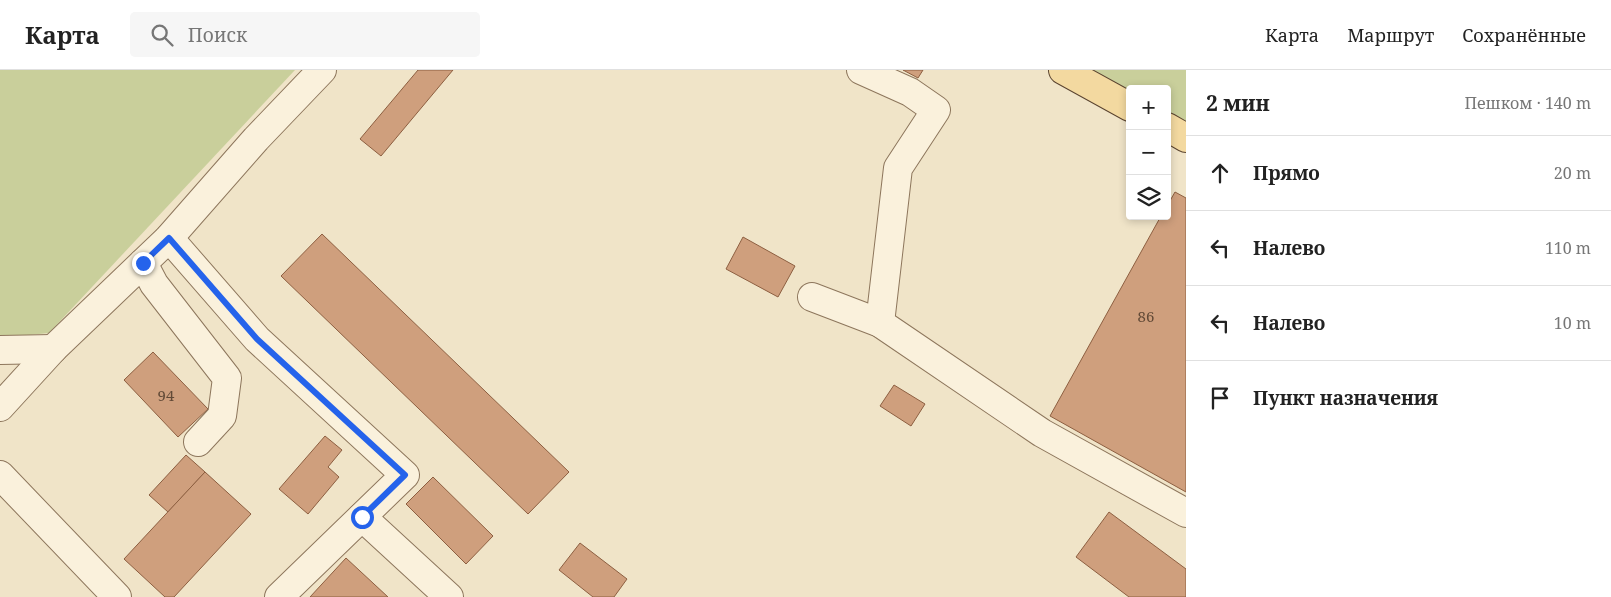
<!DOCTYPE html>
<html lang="ru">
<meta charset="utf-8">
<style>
:root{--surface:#fff;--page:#f6f6f6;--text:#222;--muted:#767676;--line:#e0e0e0}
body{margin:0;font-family:"Noto Serif",serif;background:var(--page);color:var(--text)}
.controls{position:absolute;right:15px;top:15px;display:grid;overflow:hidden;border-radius:5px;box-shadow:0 2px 8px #0003}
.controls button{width:45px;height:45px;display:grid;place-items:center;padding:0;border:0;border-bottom:1px solid var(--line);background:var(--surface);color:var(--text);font:25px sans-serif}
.stop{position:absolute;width:15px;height:15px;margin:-11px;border:4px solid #2563eb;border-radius:50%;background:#fff}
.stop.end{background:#2563eb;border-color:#fff;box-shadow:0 1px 5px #0008}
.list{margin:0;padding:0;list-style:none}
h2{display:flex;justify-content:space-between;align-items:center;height:65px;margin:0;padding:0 20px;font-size:21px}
h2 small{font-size:16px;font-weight:400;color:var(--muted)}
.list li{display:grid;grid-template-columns:32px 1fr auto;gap:15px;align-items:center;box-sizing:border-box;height:75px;padding:0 20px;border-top:1px solid var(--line)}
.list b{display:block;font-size:19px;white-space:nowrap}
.list em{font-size:16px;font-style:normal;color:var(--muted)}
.icon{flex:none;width:28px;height:28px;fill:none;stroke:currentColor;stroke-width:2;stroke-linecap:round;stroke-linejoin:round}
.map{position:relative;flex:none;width:1186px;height:527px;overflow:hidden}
header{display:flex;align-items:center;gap:30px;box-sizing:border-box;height:70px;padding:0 25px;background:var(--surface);border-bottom:1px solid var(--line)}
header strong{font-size:24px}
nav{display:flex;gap:28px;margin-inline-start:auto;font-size:18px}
.search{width:350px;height:45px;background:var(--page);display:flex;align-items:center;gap:12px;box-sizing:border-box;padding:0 18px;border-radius:5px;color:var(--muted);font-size:19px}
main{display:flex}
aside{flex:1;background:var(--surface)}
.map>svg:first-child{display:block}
.green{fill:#c9cf9b}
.building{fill:#cf9f7d;stroke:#8d5f41}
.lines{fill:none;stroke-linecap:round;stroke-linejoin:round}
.minor-casing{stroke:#8d765c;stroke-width:30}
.major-casing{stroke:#5b4430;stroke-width:30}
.minor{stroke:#faf1dc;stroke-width:28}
.major{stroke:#f3d9a0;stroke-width:28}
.route{stroke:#2563eb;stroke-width:6}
.labels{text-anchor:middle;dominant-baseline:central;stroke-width:4;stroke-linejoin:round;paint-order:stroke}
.number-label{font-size:15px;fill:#624a37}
</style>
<header>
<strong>Карта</strong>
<div class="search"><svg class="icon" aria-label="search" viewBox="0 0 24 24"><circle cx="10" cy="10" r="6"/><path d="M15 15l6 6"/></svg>Поиск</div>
<nav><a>Карта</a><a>Маршрут</a><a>Сохранённые</a></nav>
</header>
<main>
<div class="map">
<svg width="1186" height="527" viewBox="0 0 1186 527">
<rect width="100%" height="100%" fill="#f0e4c8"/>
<!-- green -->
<g class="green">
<path d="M0,0h295l-246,263 -49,5z"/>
<path d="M1085,0h101v54l-19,-10v-25h-37v5z"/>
</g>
<!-- building -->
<g class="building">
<path d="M418,0h35l-72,86 -21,-17z"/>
<path d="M903,0h20l-5,8z"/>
<path d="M1175,122l11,6v294l-136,-76 111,-200h6v-10z"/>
<path d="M322,164l247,238 -41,42 -247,-238z"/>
<path d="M743,167l52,29 -17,31 -52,-28z"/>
<path d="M153,282l55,57 -30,28 -54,-57z"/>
<path d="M894,315l31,19 -14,22 -31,-20z"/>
<path d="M325,366l17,14 -14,17 11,10 -31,37 -29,-25z"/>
<path d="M186,385l19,17 -37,40 -19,-17z"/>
<path d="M205,402l46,42 -77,83h-9l-41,-38z"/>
<path d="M433,407l60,59 -27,28 -60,-60z"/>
<path d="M1109,442l77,57v28h-57l-53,-40z"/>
<path d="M580,473l47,36 -13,18h-21l-34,-27z"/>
<path d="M346,488l42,39h-78z"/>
</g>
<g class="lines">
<!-- minor casing -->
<g class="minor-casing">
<g id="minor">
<path d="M861,0l49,22 26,18 -38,58 -18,155"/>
<path d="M169,168l88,101 148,136 -126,122"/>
<path d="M143,193l11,21 73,94 -5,38 -24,26"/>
<path d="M812,227l68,26 162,110 144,80"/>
<path d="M0,280l53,-1"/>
<path d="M0,337l53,-58 116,-111 87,-99 66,-69"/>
<path d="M0,405l117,122"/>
<path d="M362,447l87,80"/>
</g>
</g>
<!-- major casing -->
<g class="major-casing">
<g id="major">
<path d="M1063,0l67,37"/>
<path d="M1167,57l19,11"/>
</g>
</g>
<!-- minor -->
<use href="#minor" class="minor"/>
<!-- major -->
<use href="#major" class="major"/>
</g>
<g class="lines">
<!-- route -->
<path class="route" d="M143,193l26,-25 88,101 148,136 -43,42"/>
</g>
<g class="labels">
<!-- number labels -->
<g class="number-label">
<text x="1146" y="246">86</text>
<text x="166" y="325">94</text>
</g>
</g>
</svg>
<div class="controls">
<button>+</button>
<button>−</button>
<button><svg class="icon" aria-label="layers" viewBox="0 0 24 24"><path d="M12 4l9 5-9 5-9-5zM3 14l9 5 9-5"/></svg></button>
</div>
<div class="stop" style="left:362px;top:447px"></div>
<div class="stop end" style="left:143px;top:193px"></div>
</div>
<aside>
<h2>2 мин<small>Пешком · 140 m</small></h2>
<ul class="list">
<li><svg class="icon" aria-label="ahead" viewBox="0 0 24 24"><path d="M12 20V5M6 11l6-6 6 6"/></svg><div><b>Прямо</b></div><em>20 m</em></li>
<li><svg class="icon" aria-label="left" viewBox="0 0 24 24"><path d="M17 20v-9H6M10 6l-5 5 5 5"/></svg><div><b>Налево</b></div><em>110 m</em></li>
<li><svg class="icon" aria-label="left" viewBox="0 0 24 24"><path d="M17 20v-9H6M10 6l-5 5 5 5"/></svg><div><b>Налево</b></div><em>10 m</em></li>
<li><svg class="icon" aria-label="arrive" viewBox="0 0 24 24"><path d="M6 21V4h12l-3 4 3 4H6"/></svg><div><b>Пункт назначения</b></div></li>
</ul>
</aside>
</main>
